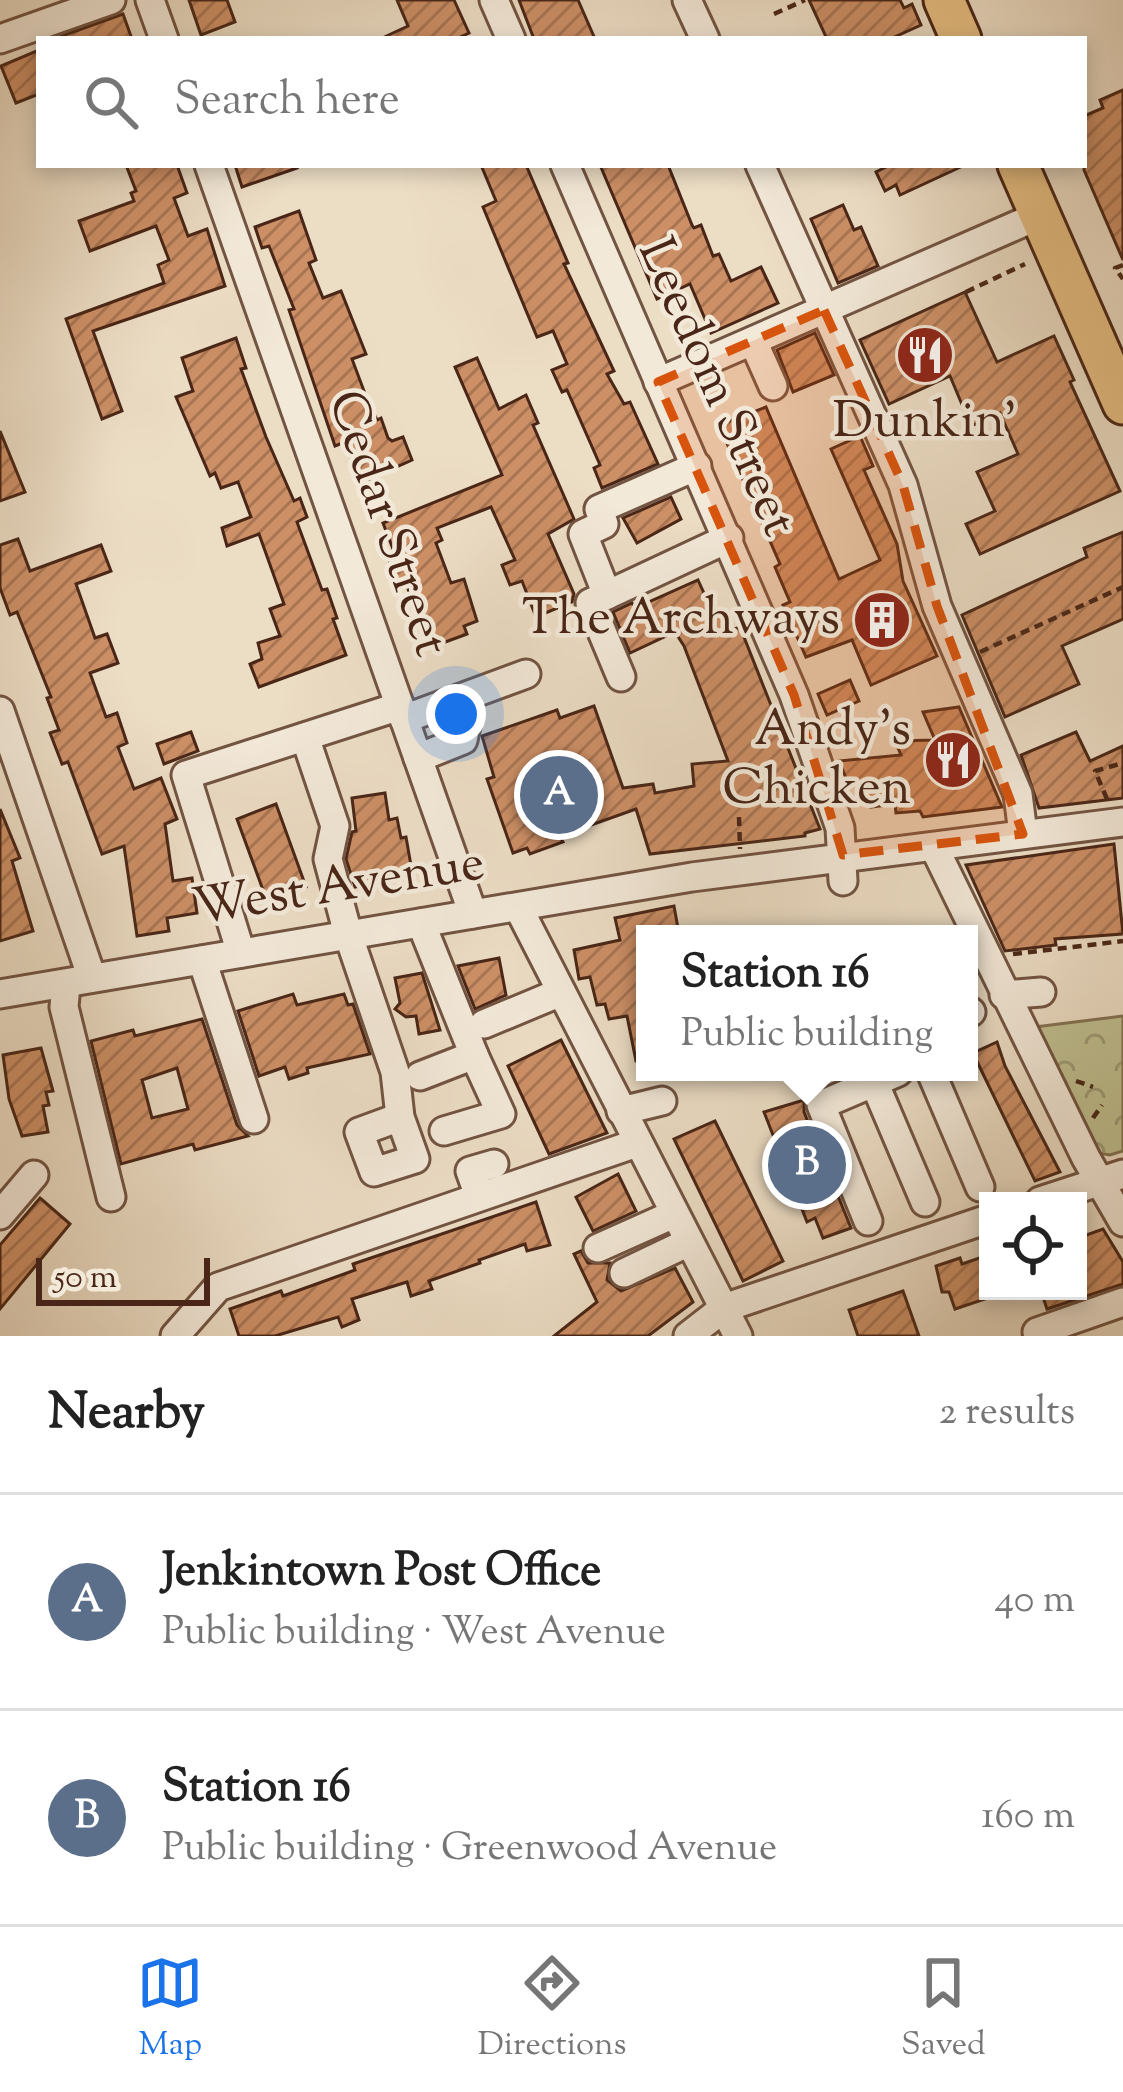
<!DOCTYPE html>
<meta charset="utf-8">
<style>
:root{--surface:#fff;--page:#f2f2f2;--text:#222;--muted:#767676;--line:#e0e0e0;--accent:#1a73e8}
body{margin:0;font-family:"Sorts Mill Goudy",serif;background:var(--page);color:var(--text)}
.controls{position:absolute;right:36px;bottom:36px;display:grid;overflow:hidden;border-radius:0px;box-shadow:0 6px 18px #0003}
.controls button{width:108px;height:108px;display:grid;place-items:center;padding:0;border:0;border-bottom:3px solid var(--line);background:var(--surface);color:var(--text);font:60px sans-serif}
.scale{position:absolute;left:36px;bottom:30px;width:174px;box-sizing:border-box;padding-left:12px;border:6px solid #492617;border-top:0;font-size:33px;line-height:42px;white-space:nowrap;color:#492617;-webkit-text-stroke:9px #f3e9d9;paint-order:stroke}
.you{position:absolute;left:456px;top:714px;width:42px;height:42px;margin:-30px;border:9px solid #fff;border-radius:50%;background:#1a73e8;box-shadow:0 0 0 18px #1a73e833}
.badge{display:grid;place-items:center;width:78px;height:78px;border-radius:50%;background:var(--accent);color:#fff;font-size:39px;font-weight:700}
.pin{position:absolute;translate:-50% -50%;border:6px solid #fff;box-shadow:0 3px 12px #0006}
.popup{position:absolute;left:636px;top:925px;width:342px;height:156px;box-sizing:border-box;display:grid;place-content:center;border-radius:0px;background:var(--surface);filter:drop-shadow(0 3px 9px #0005);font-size:39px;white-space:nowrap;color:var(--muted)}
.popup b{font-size:45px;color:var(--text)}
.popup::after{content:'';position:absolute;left:50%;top:100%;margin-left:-24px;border:24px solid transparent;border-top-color:var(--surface)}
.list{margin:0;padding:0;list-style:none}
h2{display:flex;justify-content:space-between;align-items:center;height:156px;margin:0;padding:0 48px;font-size:51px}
h2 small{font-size:39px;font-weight:400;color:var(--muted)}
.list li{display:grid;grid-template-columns:78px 1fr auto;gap:36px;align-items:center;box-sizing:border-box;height:216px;padding:0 48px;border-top:3px solid var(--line)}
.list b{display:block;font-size:45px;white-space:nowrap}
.list p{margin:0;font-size:39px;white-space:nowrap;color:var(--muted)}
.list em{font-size:39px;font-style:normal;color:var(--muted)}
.icon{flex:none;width:66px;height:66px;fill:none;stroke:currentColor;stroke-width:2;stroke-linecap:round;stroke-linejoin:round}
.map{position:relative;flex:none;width:1123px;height:1336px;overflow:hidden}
.search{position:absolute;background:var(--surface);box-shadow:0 6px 18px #0003;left:36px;right:36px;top:36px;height:132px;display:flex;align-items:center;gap:30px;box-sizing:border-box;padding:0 42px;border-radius:0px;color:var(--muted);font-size:45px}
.sheet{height:588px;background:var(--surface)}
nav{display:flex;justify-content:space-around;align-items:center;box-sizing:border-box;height:168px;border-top:3px solid var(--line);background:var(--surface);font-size:33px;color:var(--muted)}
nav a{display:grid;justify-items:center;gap:6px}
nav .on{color:var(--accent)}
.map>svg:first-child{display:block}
.forest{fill:url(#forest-crowns);stroke:#847254;stroke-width:3}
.building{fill:url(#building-hatch);stroke:#492617;stroke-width:3;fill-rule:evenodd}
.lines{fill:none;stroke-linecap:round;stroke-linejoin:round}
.minor-casing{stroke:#725442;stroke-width:33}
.highway-casing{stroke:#492617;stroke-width:45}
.path{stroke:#492617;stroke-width:4.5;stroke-dasharray:9 6;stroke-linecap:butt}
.minor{stroke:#f3e9d9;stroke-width:27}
.highway{stroke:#e6be82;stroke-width:39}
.marked{fill:#d8540d;fill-opacity:0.2;stroke:#d8540d;stroke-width:9;stroke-dasharray:24 15;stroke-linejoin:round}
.labels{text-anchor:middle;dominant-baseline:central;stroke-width:9;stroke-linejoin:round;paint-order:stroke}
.street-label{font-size:51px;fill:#492617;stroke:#f3e9d9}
.poi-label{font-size:51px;fill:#492617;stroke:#f3e9d9;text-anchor:end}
</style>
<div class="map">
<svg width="1123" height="1336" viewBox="0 0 1123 1336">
<defs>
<pattern id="forest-crowns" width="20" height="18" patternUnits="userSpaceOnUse" patternTransform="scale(3)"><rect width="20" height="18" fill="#bfbf90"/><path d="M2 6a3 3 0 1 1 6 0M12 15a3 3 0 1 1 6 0" fill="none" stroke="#9d9b75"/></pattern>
<pattern id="building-hatch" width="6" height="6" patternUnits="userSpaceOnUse" patternTransform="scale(3)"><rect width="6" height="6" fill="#cc8f66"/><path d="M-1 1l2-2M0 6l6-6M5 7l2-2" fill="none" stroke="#a87553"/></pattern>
</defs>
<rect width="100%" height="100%" fill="#ecddc5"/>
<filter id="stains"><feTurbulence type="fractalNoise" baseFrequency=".00167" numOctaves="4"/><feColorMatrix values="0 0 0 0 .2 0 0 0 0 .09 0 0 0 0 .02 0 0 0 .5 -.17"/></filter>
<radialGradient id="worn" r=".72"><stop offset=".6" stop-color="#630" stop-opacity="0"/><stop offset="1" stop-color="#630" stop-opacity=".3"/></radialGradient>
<!-- forest -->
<path class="forest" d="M1123,1016v135l-13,4 -12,-2 -63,-126z"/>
<!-- building -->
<g class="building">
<path d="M189,0h38l8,22 -34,13z"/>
<path d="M397,0h57l15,33 -13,6h-76l28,-13z"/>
<path d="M519,0h59l17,39h-61z"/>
<path d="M809,0h91l4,8 8,-4 9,21 -31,14h-63z"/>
<path d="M123,14l9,25h-72l-1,-2z"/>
<path d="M39,50v44l-23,9 -15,-37z"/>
<path d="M1123,90v170l-39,-90v-54l19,-8 -3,-8z"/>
<path d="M126,165h51l10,28 -13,5 14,38 19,-7 18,57 -132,45 29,80 -20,8 -36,-100 98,-36 -6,-18 11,-5 -13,-34 -66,25 -11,-30 55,-20 -3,-8 5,-2z"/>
<path d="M235,165h61l1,3 -55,19z"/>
<path d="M481,165h45l42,98 -4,1 50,107 -7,3 17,30 6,-2 28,62 -56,24 -8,-20 6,-3 -33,-75 -5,2 -10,-22 15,-6 -14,-33 -16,6 -54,-130 13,-6z"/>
<path d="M600,165h68l24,60 2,3 7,-3 12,31 6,-2 12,27 30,-14 17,36 -67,30 -21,-49 -33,15z"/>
<path d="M890,165h75l-65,30 -4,-10 -11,6 -9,-19z"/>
<path d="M843,205l11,25 7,-3 17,39 -40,17 -27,-64z"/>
<path d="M299,211l17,49 -7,3 14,35 18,-7 25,63 -14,5 15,40 10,21 4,-2 7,20 4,3 11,-4 9,23 -51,23 -16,-41 -10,4 -46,-136 5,-1 -25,-63 -7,2 -7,-21z"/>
<path d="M965,292l32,70 57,-26 20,44 -4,2 50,109 -140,63 -14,-30 29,-13 -18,-39 41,-18 -18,-41 -29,13 -21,-50 -61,28 -29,-64z"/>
<path d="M815,333l19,42 -41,17 -16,-42z"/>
<path d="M236,338l10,30 -5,1 25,68 28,64 6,-3 7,19 -10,5 25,68 5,-1 10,29 -4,1 13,36 -87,32 -9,-23 12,-5 -4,-16 22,-7 -10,-27 14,-5 -25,-70 -32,12 -5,-18 29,-11 -13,-35 -17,6 -6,-15 -5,3 -34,-79 17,-6 -11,-33z"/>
<path d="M477,358l22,51 27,-14 12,28 -5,2 41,94 -26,15 26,60 -2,8 -36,15 -14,-36 -12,4 -8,-20 13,-5 -24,-53 -54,21 5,12 -6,3 15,40 13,-4 13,42 -13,5 3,8 -38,14 -22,-62 -7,3 -11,-29 7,-3 -13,-34 119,-48 -47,-108z"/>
<path d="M766,407l73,172 41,-19 -49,-111 29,-13 13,30 -9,4 33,74 6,37 34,75 -66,29 -19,-45 -46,17 -23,-52 7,-3 -15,-35 5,-3 -61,-139z"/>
<path d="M0,431l25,61 -25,9z"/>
<path d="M671,497l10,22 -44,24 -14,-25z"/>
<path d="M1123,532v87l-61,27 17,38 -74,33 -43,-102 125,-58 -3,-9z"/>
<path d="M18,539l12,32 71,-26 10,26 -35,13 19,54 12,-4 11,29 -28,10 16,44 11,-4 10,30 -9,4 16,42 27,-11 16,41 -12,5 8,57 19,-3 5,35 -30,5 2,13 -32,5 -13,-90 -22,8 -34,-92 -6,2 -12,-31 9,-3 -12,-32 4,-1 -34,-85 -7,3 -10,-27v-43z"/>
<path d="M698,580l15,33 10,-4 9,21 8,-3 80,202 -15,4v3l-155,18 -14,-45 -76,27 3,6 -33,12 -3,-6 -14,5 -26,-74 7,-2 -12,-41 75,-26 3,8 34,-12 29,82 30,-4 2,9 39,-7 -2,-22 36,-3 -44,-115 -9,-14 -45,21 -17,-41 19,-9 3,5z"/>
<path d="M850,680l9,21 -32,14 -9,-21z"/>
<path d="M959,707l43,100 -79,10 -3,-6 -24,2 -1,-9 -24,3 -1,-6 -11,1 -2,-20 -9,1 -9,-22 62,-6 -6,-14 40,-1 -12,-28z"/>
<path d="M191,732l7,19 -34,13 -7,-20z"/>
<path d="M1076,732l14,29 33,-15v52l-84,10 -18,-53z"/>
<path d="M385,793l4,27 8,-2 4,20 5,-1 7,40 -58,10 -9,-28 6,-27 4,-1 -4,-33z"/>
<path d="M276,804l30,83 -10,4 2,4 -31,6 -30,-82z"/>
<path d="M0,809l20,49 -8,3 21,70 -33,10z"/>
<path d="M1114,844l9,90 -68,5 1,6 -51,6 -39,-86z"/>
<path d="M674,906l5,28h-34v127h-9l-9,-45 -18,3 -4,-15 -8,1 -7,-28 -11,2 -5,-29 46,-10 -5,-22z"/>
<path d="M499,958l7,37 -31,14 -17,-43z"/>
<path d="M422,973l18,57 -21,4 -3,-18 -10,1 -11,-8 5,-6 -5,-25z"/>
<path d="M293,994l4,11 47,-11 4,11 5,-1 17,50 -63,14 1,5 -19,6 -4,-12 -26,9 -21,-65z"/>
<path d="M202,1019l35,106 11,11 -53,14 -2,-6 -72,20 -30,-123 42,-11 2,6zM177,1068l11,41 -36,9 -10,-38z"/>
<path d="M561,1040l46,93 -58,21 -41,-88z"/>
<path d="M997,1042l8,24 55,106 -25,9 -51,-105 -11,-23z"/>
<path d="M41,1048l12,43 -7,1 3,13 -6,1 5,26 -26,4 -13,-37 -6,-44z"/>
<path d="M804,1100v12l47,116 -28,10 -8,-20 -8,4 -43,-110z"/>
<path d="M715,1121l68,140 -40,20 -69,-142z"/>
<path d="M618,1174l18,37 -43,20 -17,-34z"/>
<path d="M40,1198l30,26 -70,85v-64z"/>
<path d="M536,1202l14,43 -23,6 -2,-7 -46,16 1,3 -51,18 3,8 -21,7 -4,-14 -55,17 7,21 -17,7 -4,-10 -63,19h-36l-9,-27 51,-18 2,5 72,-26 -2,-6z"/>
<path d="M1103,1229l20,33v22l-76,25 -6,-18h37v-53z"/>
<path d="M581,1251l7,12h22l-3,17 14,11 54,-23 18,34 -45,34h-94l43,-34 -23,-48z"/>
<path d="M988,1255v43l-33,11 -6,-17h-7l-6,-26 24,-8 2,6z"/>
<path d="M903,1291l16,45h-61l-9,-26z"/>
</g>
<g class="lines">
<!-- minor casing -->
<g class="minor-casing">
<g id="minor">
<path d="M150,0l14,39"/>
<path d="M494,0l17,39"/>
<path d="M687,0l18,39"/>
<path d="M0,39l111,-39"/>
<path d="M209,165l264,749"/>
<path d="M565,165l229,530 46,133 3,53"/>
<path d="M760,165l143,320 34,121 81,188 5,40"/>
<path d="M753,341l20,45"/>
<path d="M658,382l382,-167"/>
<path d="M607,595l-24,-61 21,-10 -5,-15 98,-43"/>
<path d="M621,677l-31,-74 139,-65"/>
<path d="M0,711l92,267"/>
<path d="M404,719l122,-45"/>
<path d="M305,737l30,89 -7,33 20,75 47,138 5,45 15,42 -41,13 -15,-40 41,-15"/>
<path d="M418,758l45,-18 4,-19 -8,-22"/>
<path d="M934,847l152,311 37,64"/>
<path d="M518,907l220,429"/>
<path d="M241,953l-55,-178 214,-69"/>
<path d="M202,960l52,159"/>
<path d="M66,984l-2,23 47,190"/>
<path d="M0,994l692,-117 431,-55"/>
<path d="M1004,995l37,-3"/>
<path d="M969,1013l2,-1"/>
<path d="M484,1024l77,-32"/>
<path d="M931,1072l49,115"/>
<path d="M420,1076l54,-21 -53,-132"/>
<path d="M874,1082l51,120"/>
<path d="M621,1111l41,-10"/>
<path d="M444,1131l57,-17 -27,-59"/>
<path d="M479,1196l-9,-25 24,-7"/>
<path d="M1040,1201l83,-27"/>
<path d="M0,1215l34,-40"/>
<path d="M868,1221l-47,-116 77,-33"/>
<path d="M598,1248l76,-34"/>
<path d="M624,1273l65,-31"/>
<path d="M175,1336l43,-49 419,-144"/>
<path d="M688,1336l36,-28 264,-89"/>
<path d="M1039,1336l-2,-4 86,-30"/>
</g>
</g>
<!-- highway casing -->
<g class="highway-casing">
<g id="highway">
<path d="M944,0l17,39"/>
<path d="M1018,165l105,239"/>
</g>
</g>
<!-- path -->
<g class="path">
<path d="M774,14l31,-14"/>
<path d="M1123,265l-8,3 8,11"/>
<path d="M966,292l59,-28"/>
<path d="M980,652l143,-65"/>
<path d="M1107,799l-12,-28 28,-8"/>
<path d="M739,817l1,32"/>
<path d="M1013,954l110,-13"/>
<path d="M1076,1081l17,6"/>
<path d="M1093,1118l9,-13"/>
</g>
<!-- minor -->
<use href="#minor" class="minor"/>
<!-- highway -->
<use href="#highway" class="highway"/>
</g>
<!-- marked area -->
<path class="marked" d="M824,310l79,175 34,121 86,228 -180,21 -49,-160 -136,-313z"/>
<!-- icons -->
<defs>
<g id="restaurant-disc" transform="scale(3)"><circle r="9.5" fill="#8f2418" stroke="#f3e9d9"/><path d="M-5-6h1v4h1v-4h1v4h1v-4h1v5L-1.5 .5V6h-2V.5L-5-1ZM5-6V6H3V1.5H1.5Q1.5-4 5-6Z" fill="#fff"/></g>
<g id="building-disc" transform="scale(3)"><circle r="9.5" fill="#8f2418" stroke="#f3e9d9"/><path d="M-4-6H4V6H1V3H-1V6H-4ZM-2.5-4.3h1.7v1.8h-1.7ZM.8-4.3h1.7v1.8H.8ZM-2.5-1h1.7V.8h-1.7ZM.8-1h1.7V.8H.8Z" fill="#fff"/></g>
</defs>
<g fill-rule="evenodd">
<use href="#restaurant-disc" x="925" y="355"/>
<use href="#building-disc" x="882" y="620"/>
<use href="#restaurant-disc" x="953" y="760"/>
</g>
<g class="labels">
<!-- street labels -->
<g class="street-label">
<text transform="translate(715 388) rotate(66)">Leedom Street</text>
<text transform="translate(386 524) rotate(71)">Cedar Street</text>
<text transform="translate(339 888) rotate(-9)">West Avenue</text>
</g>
<!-- poi labels -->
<g class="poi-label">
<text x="925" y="423" text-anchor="middle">Dunkin'</text>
<text x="840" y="620">The Archways</text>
<text x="911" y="731">Andy's<tspan x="911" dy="59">Chicken</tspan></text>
</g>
</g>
<rect width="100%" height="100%" filter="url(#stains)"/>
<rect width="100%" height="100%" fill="url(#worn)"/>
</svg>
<div class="controls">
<button><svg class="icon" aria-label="locate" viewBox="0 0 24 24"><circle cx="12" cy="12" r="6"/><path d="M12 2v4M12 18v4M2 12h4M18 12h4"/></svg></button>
</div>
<div class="scale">50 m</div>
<div class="you"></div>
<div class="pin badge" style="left:559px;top:795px;background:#5c6f8a">A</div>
<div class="pin badge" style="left:807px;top:1165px;background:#5c6f8a">B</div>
<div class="popup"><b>Station 16</b>Public building</div>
<div class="search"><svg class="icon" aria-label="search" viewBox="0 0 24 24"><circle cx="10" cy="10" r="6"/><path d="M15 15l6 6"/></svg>Search here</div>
</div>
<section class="sheet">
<h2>Nearby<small>2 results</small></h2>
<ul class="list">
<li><span class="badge" style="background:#5c6f8a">A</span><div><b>Jenkintown Post Office</b><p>Public building · West Avenue</p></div><em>40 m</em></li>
<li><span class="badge" style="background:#5c6f8a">B</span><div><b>Station 16</b><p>Public building · Greenwood Avenue</p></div><em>160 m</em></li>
</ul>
</section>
<nav>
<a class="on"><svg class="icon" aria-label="map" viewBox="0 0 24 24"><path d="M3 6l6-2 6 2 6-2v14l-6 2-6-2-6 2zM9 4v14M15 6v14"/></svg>Map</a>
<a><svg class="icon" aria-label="directions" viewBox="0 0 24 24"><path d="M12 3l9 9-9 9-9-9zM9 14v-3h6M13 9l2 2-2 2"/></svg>Directions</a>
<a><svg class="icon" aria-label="saved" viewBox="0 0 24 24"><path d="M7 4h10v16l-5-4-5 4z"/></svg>Saved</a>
</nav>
